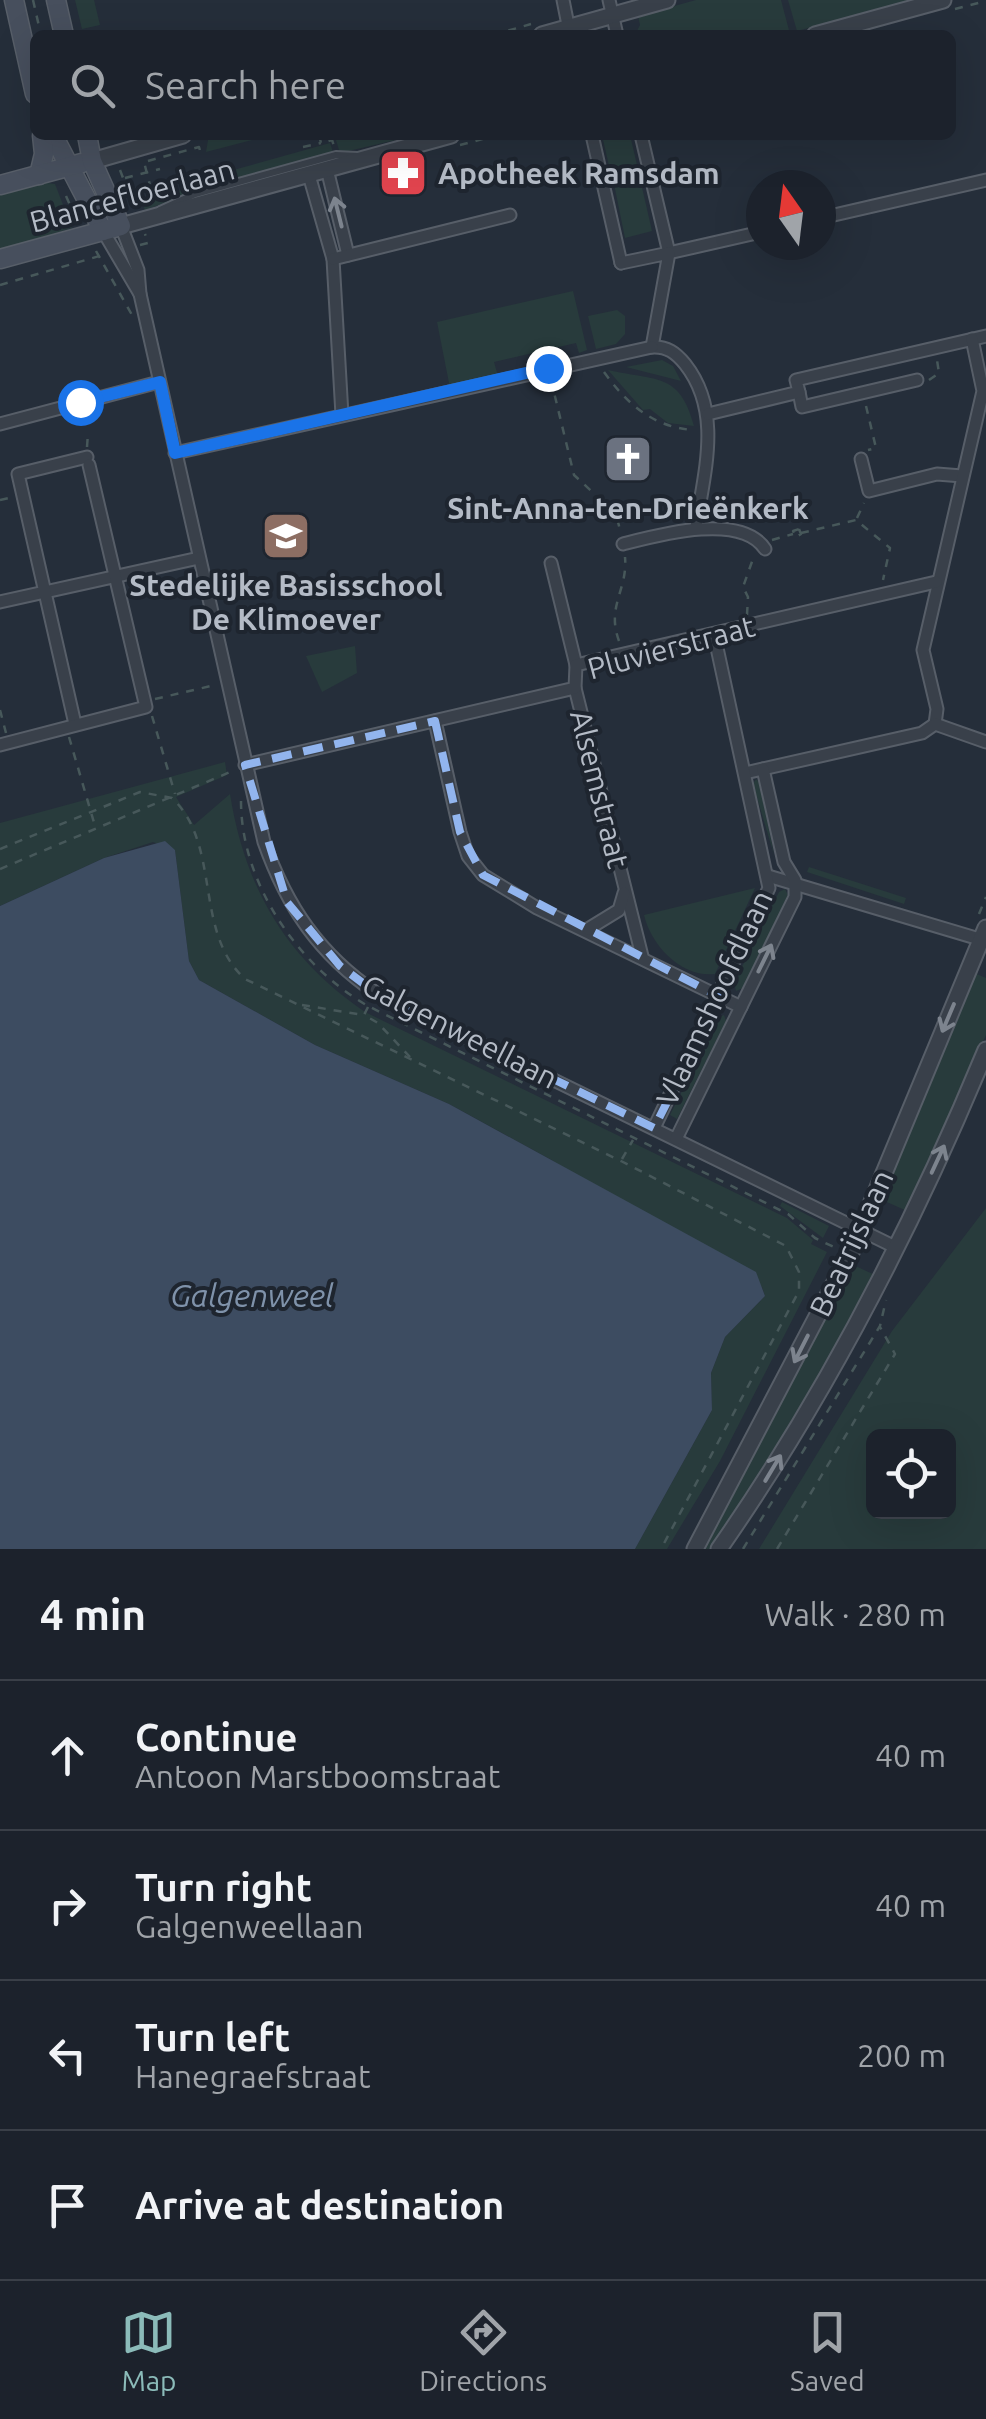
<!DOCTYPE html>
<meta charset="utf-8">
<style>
:root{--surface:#1c222c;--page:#252a34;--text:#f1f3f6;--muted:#a0a4a9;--line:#3a3f48;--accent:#8bbbb9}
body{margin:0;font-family:Ubuntu,sans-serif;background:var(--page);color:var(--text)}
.controls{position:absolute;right:30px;bottom:30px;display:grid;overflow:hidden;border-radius:15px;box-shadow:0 10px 40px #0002}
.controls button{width:90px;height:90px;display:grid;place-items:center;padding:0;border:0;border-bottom:2px solid var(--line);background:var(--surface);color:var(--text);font:50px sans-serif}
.compass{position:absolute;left:746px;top:170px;width:90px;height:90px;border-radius:50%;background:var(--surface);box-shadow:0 10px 40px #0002;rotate:346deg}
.stop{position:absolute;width:30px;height:30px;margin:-22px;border:8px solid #1a73e8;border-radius:50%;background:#fff}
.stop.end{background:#1a73e8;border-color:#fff;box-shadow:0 2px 10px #0008}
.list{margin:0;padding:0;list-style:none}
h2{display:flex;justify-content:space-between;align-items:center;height:130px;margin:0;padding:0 40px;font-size:42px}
h2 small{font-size:32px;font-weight:400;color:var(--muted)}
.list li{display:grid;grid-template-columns:65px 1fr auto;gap:30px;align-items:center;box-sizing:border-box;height:150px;padding:0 40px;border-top:2px solid var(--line)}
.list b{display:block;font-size:38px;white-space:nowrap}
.list p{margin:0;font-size:32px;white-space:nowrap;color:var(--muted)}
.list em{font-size:32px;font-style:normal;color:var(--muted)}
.icon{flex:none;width:55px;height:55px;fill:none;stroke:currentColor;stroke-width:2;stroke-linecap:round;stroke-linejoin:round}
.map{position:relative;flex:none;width:986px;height:1549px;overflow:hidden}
.search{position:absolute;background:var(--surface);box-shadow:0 10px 40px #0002;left:30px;right:30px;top:30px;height:110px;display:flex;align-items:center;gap:25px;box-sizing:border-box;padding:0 35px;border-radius:15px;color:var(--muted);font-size:38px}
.sheet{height:730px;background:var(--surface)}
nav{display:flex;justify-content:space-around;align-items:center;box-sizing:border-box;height:140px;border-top:2px solid var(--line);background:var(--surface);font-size:28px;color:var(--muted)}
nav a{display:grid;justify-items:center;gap:5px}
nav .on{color:var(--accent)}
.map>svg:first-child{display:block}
.green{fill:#283b3c;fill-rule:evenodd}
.water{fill:#3d4c61}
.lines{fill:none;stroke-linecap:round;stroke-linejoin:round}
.service-casing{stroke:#575e68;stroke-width:10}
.minor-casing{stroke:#575e68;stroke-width:15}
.tertiary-casing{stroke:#575e68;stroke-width:19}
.secondary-casing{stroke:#575e68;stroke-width:21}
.path{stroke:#47585a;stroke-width:2.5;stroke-dasharray:8 8;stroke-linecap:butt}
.service{stroke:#39404a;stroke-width:6}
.minor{stroke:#39404a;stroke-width:11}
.tertiary{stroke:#39404a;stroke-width:15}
.secondary{stroke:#474f5d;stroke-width:18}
.oneway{stroke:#7d848e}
.route{stroke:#1a73e8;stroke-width:12}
.marked{fill:none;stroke:#92b5ee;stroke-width:8;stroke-dasharray:20 12;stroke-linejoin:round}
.labels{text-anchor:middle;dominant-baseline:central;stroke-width:8;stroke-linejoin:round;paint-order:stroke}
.poi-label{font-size:30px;font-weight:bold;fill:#b4bbc6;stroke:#1e252f}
.street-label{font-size:30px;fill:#b4bbc6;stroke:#1e252f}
.water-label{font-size:32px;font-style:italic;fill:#7f92aa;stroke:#1e252f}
</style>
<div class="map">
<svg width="986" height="1549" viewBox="0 0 986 1549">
<rect width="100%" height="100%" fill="#252e3a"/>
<!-- green -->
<g class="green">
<path d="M75,0h19l6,25 -18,4z"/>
<path d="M696,0h85l9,34 -155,1 5,-10 -2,-9z"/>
<path d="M788,0h128l-119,31z"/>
<path d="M239,135h32l-65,17 2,-12z"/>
<path d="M417,135l-77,18 -5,-16 6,-2z"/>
<path d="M602,135h28l7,30 -25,14z"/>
<path d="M330,143l3,9 -106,30 -15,-6z"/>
<path d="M638,170l14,61 -27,7 -11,-54z"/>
<path d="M40,182l15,2 17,44 -72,22v-57z"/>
<path d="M208,183l1,4 -64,23 -4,-9z"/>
<path d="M573,291l14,59 -8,3 -3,-10 -82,19 4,14 -48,12 -13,-66z"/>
<path d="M617,310l8,6v18l-9,10 -20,5 -8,-33z"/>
<path d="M662,360l11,6 8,15 -55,-14z"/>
<path d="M608,370c48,11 72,2 86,56l-26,-3 -18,-14 -7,1z"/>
<path d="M355,646l2,27 -35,19 -16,-36z"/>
<path d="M225,762l2,13 -51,22 18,28 36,-31c15,94 56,164 135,218l422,206 26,22 -2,4 16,8 -107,209 -53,88h-32l77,-139 -1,-37 14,-36 40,-41 -3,-9 -214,-129 -99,-54 -134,-59 -116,-65 -10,-19 -14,-111 -22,-8 -49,16 -104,48v-83z"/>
<path d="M756,779l4,4 14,72 -21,-71z"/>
<path d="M809,867l97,31 -2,6 -97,-32z"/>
<path d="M755,888l-40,86c-34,4 -64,-29 -71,-59z"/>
<path d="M785,889l3,6 -45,93 -7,3 -2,-8 45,-91z"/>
<path d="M972,972l14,6v57l-79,176 -27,-12z"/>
<path d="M724,1015l2,6 -49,98 -7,-4 49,-98z"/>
<path d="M782,1202l47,24 -6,12 -43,-32z"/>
<path d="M986,1208v341h-227l133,-218zM948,1436v76h-74v-76z"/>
<path d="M849,1263l28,13 -55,102 -109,171h-14z"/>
</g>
<!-- water -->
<path class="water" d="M165,841l10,9 14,111 10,19 116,65 134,59 307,168 9,24 -40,41 -14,36 1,37 -77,139h-635v-643l104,-48z"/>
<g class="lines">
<!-- service casing -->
<g class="service-casing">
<path id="service" d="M160,210l35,-16 141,-39 22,1"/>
</g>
<!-- minor casing -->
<g class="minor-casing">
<g id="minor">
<path d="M563,0l7,35"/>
<path d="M609,0l8,35"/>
<path d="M592,135l29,128"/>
<path d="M641,135l28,118"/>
<path d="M327,169l21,86"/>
<path d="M309,175l24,84 9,156"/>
<path d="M821,218l165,-38"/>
<path d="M121,226l17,44 2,24 124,548c23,65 55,112 112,151l519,254"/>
<path d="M103,231l37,63"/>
<path d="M664,254l97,-22"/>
<path d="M333,259l177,-44"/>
<path d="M621,263l48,-10 -17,94c15,-1 24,6 33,17 38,48 19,108 11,163"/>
<path d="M799,392l3,15 115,-27"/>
<path d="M708,414l91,-22 -3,-12 190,-44"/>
<path d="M0,424l159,-42"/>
<path d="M175,453l477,-106"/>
<path d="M861,459l8,32 68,-17 25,2"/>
<path d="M623,544c35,-9 118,-32 142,5"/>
<path d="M551,563l25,102"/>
<path d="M0,602l199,-44"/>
<path d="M575,688l67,268"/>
<path d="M435,721l25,111 8,24 15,19 54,33 204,99"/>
<path d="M75,724l-57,-250 69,-17"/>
<path d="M935,724l2,-15 -14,-59 60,-259 -11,-52"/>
<path d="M0,745l146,-38 -57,-242"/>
<path d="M245,765l330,-77 1,-23 360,-83"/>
<path d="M745,773l177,-40 13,-9 51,18"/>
<path d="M768,876l218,65"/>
<path d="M588,929l31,-19 5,-17"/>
<path d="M654,1128l115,-240 -55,-254"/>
<path d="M676,1139l119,-242v-17l-11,-18 -21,-93"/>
</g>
</g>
<!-- tertiary casing -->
<g class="tertiary-casing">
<g id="tertiary">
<path d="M542,35l125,-35"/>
<path d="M815,35l128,-35"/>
<path d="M92,161l91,-26"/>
<path d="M121,226l330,-91"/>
<path d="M695,1549l157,-299 134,-322"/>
<path d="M719,1549c108,-155 195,-325 267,-499"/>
</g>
</g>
<!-- secondary casing -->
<g class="secondary-casing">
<g id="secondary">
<path d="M14,0l21,94"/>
<path d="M56,0l8,35"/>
<path d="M53,135l50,96"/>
<path d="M39,175l5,-21 -2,-19"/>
<path d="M0,185l82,-22"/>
<path d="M0,259l121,-33 -29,-65 -5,-26"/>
</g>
</g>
<!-- path -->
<g class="path">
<path d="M33,0l8,35"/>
<path d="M955,9l31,-8"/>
<path d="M493,35l38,-11"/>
<path d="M319,135l2,8 11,-3 2,6"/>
<path d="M460,145l38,-10"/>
<path d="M303,147l18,-4"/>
<path d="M120,170l15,39"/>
<path d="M125,178l35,-9"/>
<path d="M151,189l-7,-27 55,-15 2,7"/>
<path d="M131,194l33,-9"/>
<path d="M66,196l11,25"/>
<path d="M140,245l8,-2 -3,-9"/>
<path d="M96,251l36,64"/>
<path d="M0,285l103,-30"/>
<path d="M604,372c23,32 49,55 89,58"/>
<path d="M551,380l23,95 42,39 4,16"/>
<path d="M929,380l10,-7 -2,-13"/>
<path d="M866,406l10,42 -8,2"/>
<path d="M87,447l1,-14"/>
<path d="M0,500l13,-3"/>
<path d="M857,518l7,-15"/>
<path d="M799,529l2,5 -5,3 -3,-6z"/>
<path d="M801,533l55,-13 34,28 -7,32"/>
<path d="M772,540l21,-6"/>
<path d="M747,615l1,-18 -5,-10 11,-31"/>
<path d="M619,641c-13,-35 9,-51 6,-84"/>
<path d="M155,699l60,-14"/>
<path d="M0,710l6,23"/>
<path d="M152,716l23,78"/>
<path d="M69,737l26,89"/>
<path d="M241,801c0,82 57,165 127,205l420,208 27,24 23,11"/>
<path d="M0,849l140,-57 32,6c50,47 21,134 73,181l376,182 165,85 13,26v19l-138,258"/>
<path d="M0,869l235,-99"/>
<path d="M979,914l7,-17"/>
<path d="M302,1005l61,10"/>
<path d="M368,1007l-4,8 14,8 32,34"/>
<path d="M622,1159l11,-19"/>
<path d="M743,1549l137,-223 6,-26"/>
<path d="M777,1549l118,-195 -15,-27"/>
</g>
<!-- service -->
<use href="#service" class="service"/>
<!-- minor -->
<use href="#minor" class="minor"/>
<!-- tertiary -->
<use href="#tertiary" class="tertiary"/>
<!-- secondary -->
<use href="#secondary" class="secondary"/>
</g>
<!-- one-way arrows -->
<defs><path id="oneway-shaft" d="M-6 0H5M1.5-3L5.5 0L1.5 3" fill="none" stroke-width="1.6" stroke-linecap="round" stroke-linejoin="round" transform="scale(2.5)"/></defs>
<g class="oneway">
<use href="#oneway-shaft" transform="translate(338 212) rotate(-104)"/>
<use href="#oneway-shaft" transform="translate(765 958) rotate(-64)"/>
<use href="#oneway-shaft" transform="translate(948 1018) rotate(113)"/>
<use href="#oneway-shaft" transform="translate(938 1159) rotate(-65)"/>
<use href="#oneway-shaft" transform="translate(801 1349) rotate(117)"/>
<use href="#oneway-shaft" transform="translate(773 1468) rotate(-59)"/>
</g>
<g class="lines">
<!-- route -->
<path class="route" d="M80,402l80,-20 15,71 373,-85"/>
</g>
<!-- marked area -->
<path class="marked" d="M435,721l25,111 23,43 237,122 -66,131 -278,-135 -36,-27 -53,-64 -42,-137z"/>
<!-- icons -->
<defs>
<g id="pharmacy-square" transform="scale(2.5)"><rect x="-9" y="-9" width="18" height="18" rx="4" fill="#e0444e" stroke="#1e252f"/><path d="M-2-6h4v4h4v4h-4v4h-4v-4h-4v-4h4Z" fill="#fff"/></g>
<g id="church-square" transform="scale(2.5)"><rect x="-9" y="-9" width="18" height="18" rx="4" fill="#6b7280" stroke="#1e252f"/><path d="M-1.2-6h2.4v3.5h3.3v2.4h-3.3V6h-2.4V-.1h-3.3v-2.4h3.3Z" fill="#fff"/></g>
<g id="school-square" transform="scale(2.5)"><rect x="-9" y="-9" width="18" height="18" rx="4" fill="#8d6e63" stroke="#1e252f"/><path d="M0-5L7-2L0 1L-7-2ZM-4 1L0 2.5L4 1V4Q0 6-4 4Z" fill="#fff"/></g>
</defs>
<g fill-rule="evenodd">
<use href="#pharmacy-square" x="403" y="173"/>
<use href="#church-square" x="628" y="459"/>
<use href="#school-square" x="286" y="536"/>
</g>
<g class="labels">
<!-- poi labels -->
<g class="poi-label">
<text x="438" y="173" text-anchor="start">Apotheek Ramsdam</text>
<text x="628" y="508">Sint-Anna-ten-Drieënkerk</text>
<text x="286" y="585">Stedelijke Basisschool<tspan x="286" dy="34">De Klimoever</tspan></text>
</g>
<!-- street labels -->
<g class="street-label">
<text transform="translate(132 195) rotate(-15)">Blancefloerlaan</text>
<text transform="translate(671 647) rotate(-15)">Pluvierstraat</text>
<text transform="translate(600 789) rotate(76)">Alsemstraat</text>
<text transform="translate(714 998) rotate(-65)">Vlaamshoofdlaan</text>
<text transform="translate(460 1031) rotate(27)">Galgenweellaan</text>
<text transform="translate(851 1243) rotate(-65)">Beatrijslaan</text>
</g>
<!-- water labels -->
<g class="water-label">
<text x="252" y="1295">Galgenweel</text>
</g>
</g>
</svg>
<div class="controls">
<button><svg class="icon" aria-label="locate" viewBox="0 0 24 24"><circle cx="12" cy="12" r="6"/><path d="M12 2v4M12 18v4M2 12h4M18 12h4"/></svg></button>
</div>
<svg class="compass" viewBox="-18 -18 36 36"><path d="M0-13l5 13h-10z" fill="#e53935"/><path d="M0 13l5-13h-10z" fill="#a0a4a9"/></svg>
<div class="stop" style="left:80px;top:402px"></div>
<div class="stop end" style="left:548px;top:368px"></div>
<div class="search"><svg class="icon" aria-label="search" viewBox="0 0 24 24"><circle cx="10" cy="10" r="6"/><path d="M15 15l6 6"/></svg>Search here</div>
</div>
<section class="sheet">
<h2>4 min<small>Walk · 280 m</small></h2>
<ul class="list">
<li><svg class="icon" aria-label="ahead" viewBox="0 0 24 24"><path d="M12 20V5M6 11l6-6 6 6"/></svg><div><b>Continue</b><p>Antoon Marstboomstraat</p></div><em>40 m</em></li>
<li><svg class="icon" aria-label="right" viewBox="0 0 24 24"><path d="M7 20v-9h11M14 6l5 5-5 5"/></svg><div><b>Turn right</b><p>Galgenweellaan</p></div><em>40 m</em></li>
<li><svg class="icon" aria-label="left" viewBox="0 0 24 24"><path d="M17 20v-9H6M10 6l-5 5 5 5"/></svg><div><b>Turn left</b><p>Hanegraefstraat</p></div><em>200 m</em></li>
<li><svg class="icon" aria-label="arrive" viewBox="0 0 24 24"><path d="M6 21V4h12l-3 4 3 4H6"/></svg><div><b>Arrive at destination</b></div></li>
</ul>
</section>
<nav>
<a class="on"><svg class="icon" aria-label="map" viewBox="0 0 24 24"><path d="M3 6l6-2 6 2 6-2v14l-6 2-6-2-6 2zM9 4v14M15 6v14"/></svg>Map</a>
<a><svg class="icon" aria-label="directions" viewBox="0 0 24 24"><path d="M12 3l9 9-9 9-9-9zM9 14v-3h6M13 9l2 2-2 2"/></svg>Directions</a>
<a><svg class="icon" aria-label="saved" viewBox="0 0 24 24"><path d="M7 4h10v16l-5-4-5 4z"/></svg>Saved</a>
</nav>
